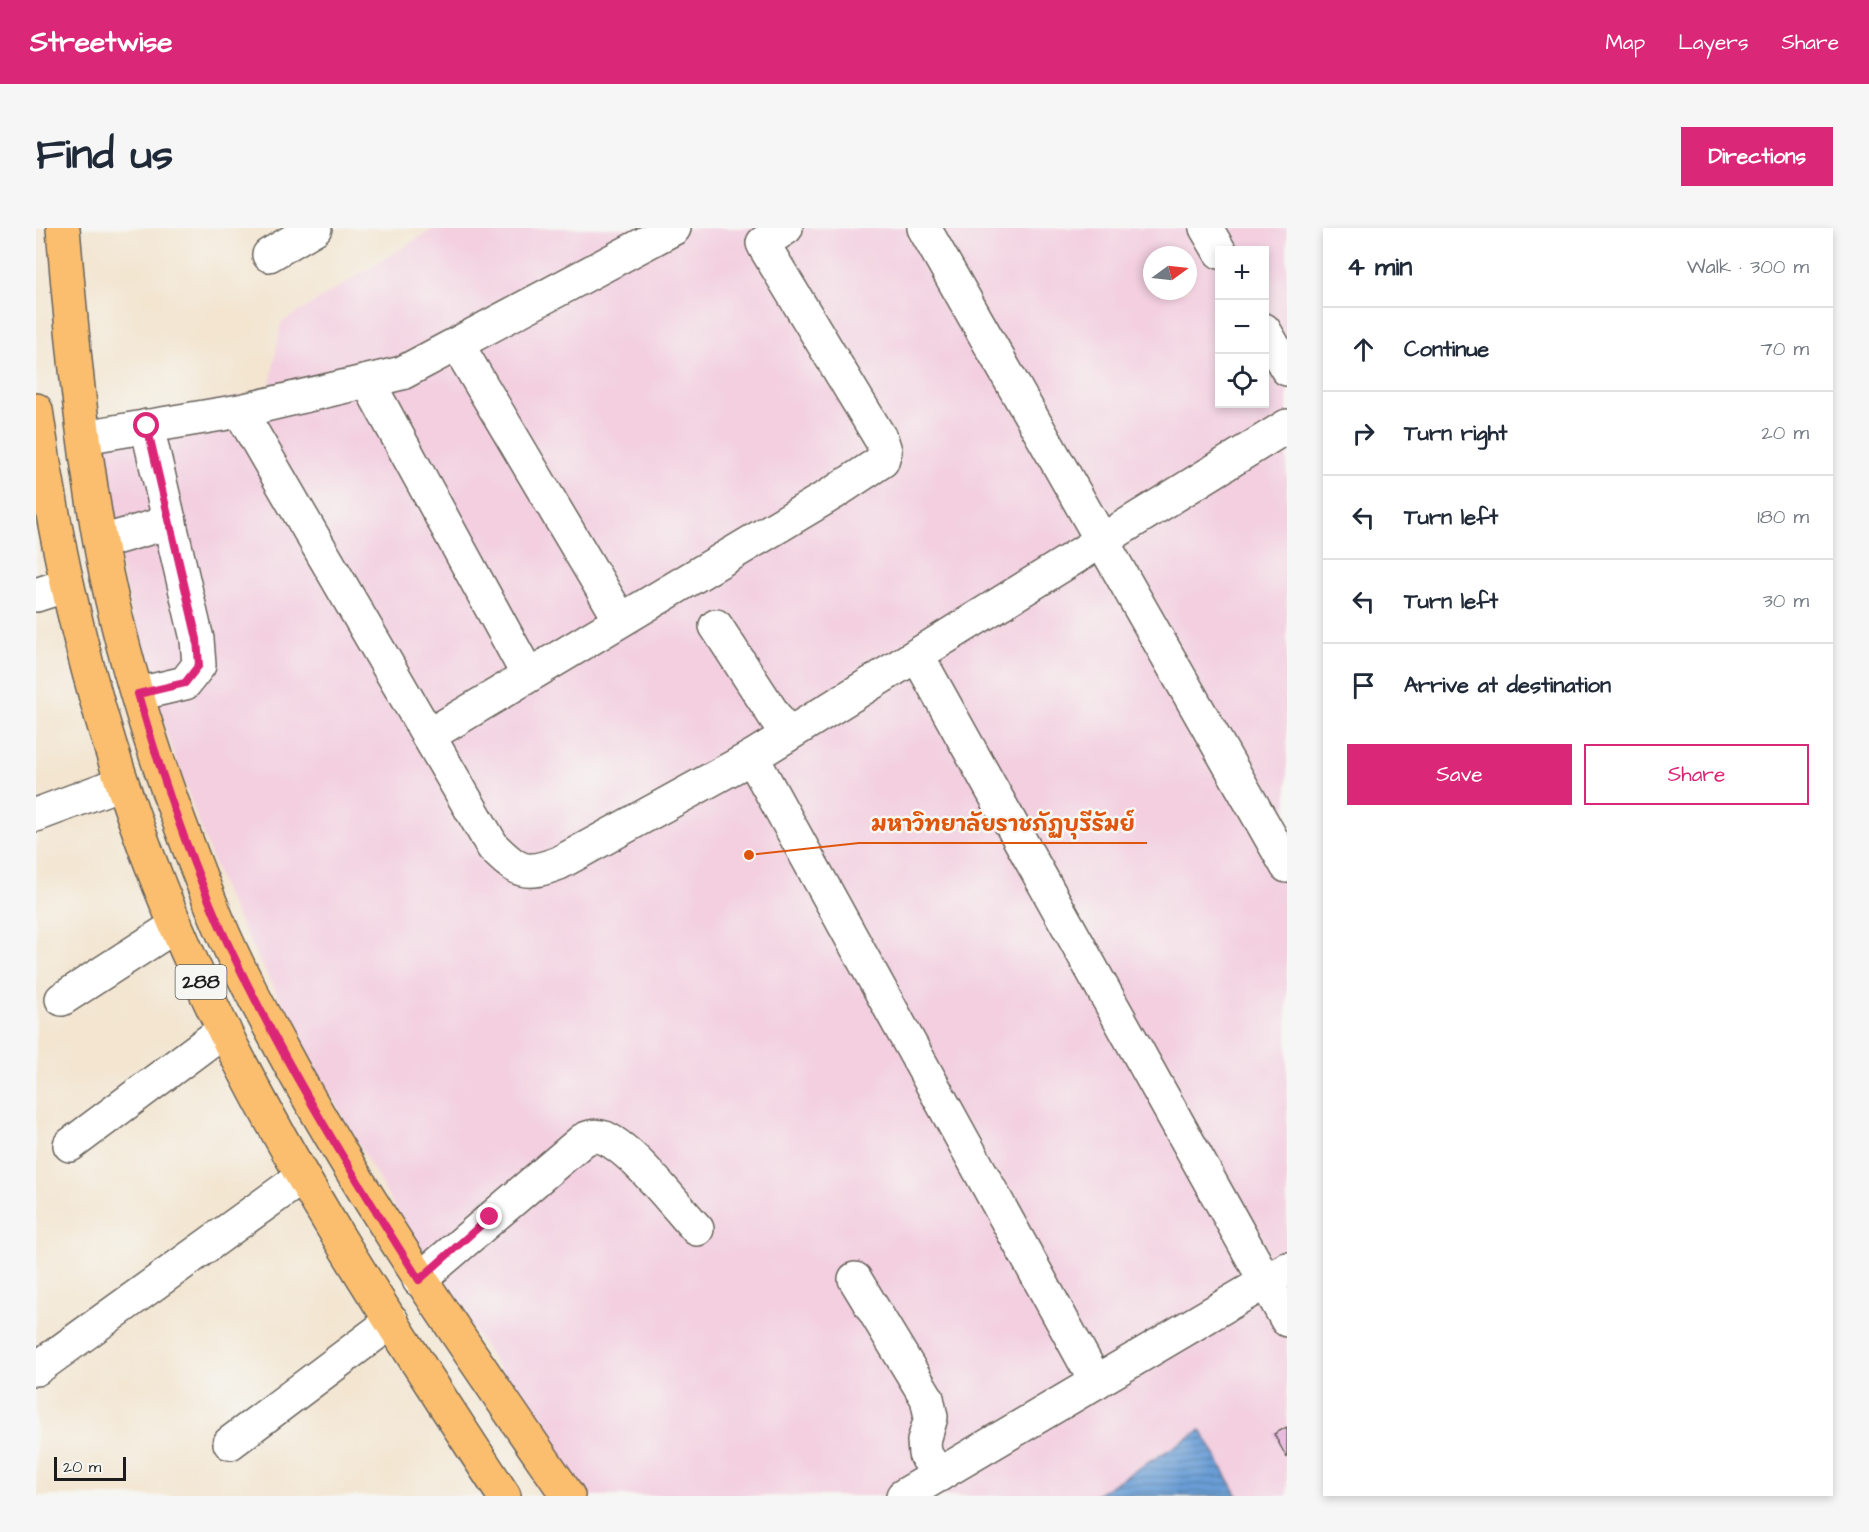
<!DOCTYPE html>
<meta charset="utf-8">
<style>
:root{--surface:#fff;--page:#f6f6f7;--text:#1f2937;--muted:#747a83;--line:#e0e1e3;--accent:#db2777}
body{margin:0;font-family:"Architects Daughter","Playpen Sans Thai",sans-serif;background:var(--page);color:var(--text)}
.controls{position:absolute;right:18px;top:18px;display:grid;overflow:hidden;border-radius:0px;box-shadow:0 3px 9px #0003}
.controls button{width:54px;height:54px;display:grid;place-items:center;padding:0;border:0;border-bottom:2px solid var(--line);background:var(--surface);color:var(--text);font:30px sans-serif}
.compass{position:absolute;left:1107px;top:18px;width:54px;height:54px;border-radius:50%;background:var(--surface);box-shadow:0 3px 9px #0003;rotate:75deg}
.scale{position:absolute;left:18px;bottom:15px;width:72px;box-sizing:border-box;padding-left:6px;border:3px solid #1c1c1c;border-top:0;font-size:16px;line-height:21px;white-space:nowrap;color:#1c1c1c;-webkit-text-stroke:4px #f6f6f2;paint-order:stroke}
.stop{position:absolute;width:18px;height:18px;margin:-14px;border:4px solid #db2777;border-radius:50%;background:#fff}
.stop.end{background:#db2777;border-color:#fff;box-shadow:0 2px 6px #0008}
.list{margin:0;padding:0;list-style:none}
h2{display:flex;justify-content:space-between;align-items:center;height:78px;margin:0;padding:0 24px;font-size:26px}
h2 small{font-size:20px;font-weight:400;color:var(--muted)}
.list li{display:grid;grid-template-columns:39px 1fr auto;gap:18px;align-items:center;box-sizing:border-box;height:84px;padding:0 24px;border-top:2px solid var(--line)}
.list b{display:block;font-size:22px;white-space:nowrap}
.list em{font-size:20px;font-style:normal;color:var(--muted)}
.actions{display:flex;gap:12px;padding:18px 24px}
.actions a{flex:1;padding:14px 0;border:2px solid var(--accent);border-radius:0px;text-align:center;font-size:21px;color:var(--accent)}
.actions .main{background:var(--accent);color:#fff}
.icon{flex:none;width:33px;height:33px;fill:none;stroke:currentColor;stroke-width:2;stroke-linecap:round;stroke-linejoin:round}
.map{position:relative;flex:none;width:1251px;height:1268px;overflow:hidden;border-radius:0px}
header{display:flex;align-items:center;gap:36px;box-sizing:border-box;height:84px;padding:0 30px;background:var(--accent);color:#fff}
header strong{font-size:28px}
nav{display:flex;gap:33px;margin-inline-start:auto;font-size:21px}
.intro{display:flex;align-items:center;justify-content:space-between;box-sizing:border-box;height:144px;padding:0 36px}
h1{margin:0;font-size:42px}
.button{padding:15px 27px;border-radius:0px;background:var(--accent);color:#fff;font-size:21px;font-weight:700}
main{display:flex;gap:36px;padding:0 36px}
aside{flex:1;background:var(--surface);border-radius:0px;box-shadow:0 3px 9px #0003}
.map>svg:first-child{display:block}
.built{fill:#f3cfe0;fill-rule:evenodd}
.water{fill:url(#water-rules);stroke:#435d79;stroke-width:1.5}
.building{fill:#e5b0dd}
.lines{fill:none;stroke-linecap:round;stroke-linejoin:round}
.minor-casing{stroke:#67625b;stroke-width:36}
.major-casing{stroke:#67625b;stroke-width:36}
.minor{stroke:#fff;stroke-width:33}
.major{stroke:#fbbe6e;stroke-width:33}
.route{stroke:#db2777;stroke-width:8}
.labels{text-anchor:middle;dominant-baseline:central;stroke-width:5;stroke-linejoin:round;paint-order:stroke}
.shield{fill:#f6f6f2;stroke:#5d5d5c;stroke-width:1.5}
.shield-label{font-size:20px;font-weight:bold;fill:#1c1c1c}
.leader{fill:none;stroke:#de560d;stroke-width:2}
.callout-dot{fill:#de560d;stroke:#f6f6f2;stroke-width:2}
.callout-label{font-size:22px;text-anchor:middle;font-weight:bold;fill:#de560d;stroke:#f6f6f2;stroke-width:5;stroke-linejoin:round;paint-order:stroke}
</style>
<header>
<strong>Streetwise</strong>
<nav><a>Map</a><a>Layers</a><a>Share</a></nav>
</header>
<div class="intro"><h1>Find us</h1><a class="button">Directions</a></div>
<main>
<div class="map">
<svg width="1251" height="1268" viewBox="0 0 1251 1268">
<defs>
<pattern id="water-rules" width="6" height="5" patternUnits="userSpaceOnUse" patternTransform="scale(1.5)"><rect width="6" height="5" fill="#6a9ed6"/><path d="M0 2.5h6" fill="none" stroke="#5680ad"/></pattern>
</defs>
<rect width="100%" height="100%" fill="#f6f6f2"/>
<filter id="ink" filterUnits="userSpaceOnUse"><feTurbulence type="fractalNoise" baseFrequency=".0167" numOctaves="2"/><feDisplacementMap in="SourceGraphic" scale="12" xChannelSelector="R" yChannelSelector="G"/><feConvolveMatrix kernelMatrix="1 2 1 2 8 2 1 2 1" color-interpolation-filters="sRGB"/></filter>
<filter id="wash" filterUnits="userSpaceOnUse"><feTurbulence type="fractalNoise" baseFrequency=".008" numOctaves="4" result="noise"/><feDisplacementMap in="SourceGraphic" scale="24" xChannelSelector="R" yChannelSelector="G"/><feGaussianBlur stdDeviation="1.35" result="paint"/><feColorMatrix in="noise" values="0 0 0 0 0 0 0 0 0 0 0 0 0 0 0 0 0 1.4 0 .05"/><feComposite in="paint" operator="in"/></filter>
<g filter="url(#wash)">
<rect width="100%" height="100%" fill="#f3e5d0"/>
<!-- built -->
<path class="built" d="M399,0h852v1268h-701l-165,-242 -110,-194 -86,-166 -79,-217 -29,-126 -24,-129 176,-31 12,-68zM1184,22h44v154h-44zM1116,27h36v36h-36z"/>
<!-- water -->
<path class="water" d="M1165,1202l37,66h-144z"/>
<g id="blocks">
<!-- building -->
<path class="building" d="M1251,1199v31l-13,-24z"/>
</g>
</g>
<g filter="url(#ink)">
<use href="#blocks" fill-opacity="0" stroke="#67625b" stroke-width="1.5"/>
<g class="lines">
<!-- minor casing -->
<g class="minor-casing">
<g id="minor">
<path d="M888,0l363,638"/>
<path d="M1170,0l14,24"/>
<path d="M233,27l46,-27"/>
<path d="M1228,102l23,39"/>
<path d="M421,116l163,275"/>
<path d="M332,154l160,293"/>
<path d="M204,183l253,436c25,25 32,29 66,16l193,-106 535,-331"/>
<path d="M48,209l156,-26 162,-38 272,-145"/>
<path d="M65,314l69,-20"/>
<path d="M0,367l31,-10"/>
<path d="M680,398l71,109"/>
<path d="M881,427l370,665"/>
<path d="M102,466l47,-11 14,-18 -2,-26 -50,-213"/>
<path d="M392,508l407,-244 47,-31 3,-10 -3,-10 -116,-192 -3,-6 23,-15"/>
<path d="M716,529l344,625"/>
<path d="M0,587l85,-32"/>
<path d="M26,771l113,-73"/>
<path d="M34,917l154,-115"/>
<path d="M819,1051l72,119 4,19 -7,24 1,13 14,21"/>
<path d="M383,1052l164,-140c8,-4 13,-5 22,-2 30,14 69,66 92,91"/>
<path d="M0,1141l266,-192"/>
<path d="M194,1215l162,-122"/>
<path d="M867,1268l384,-227"/>
</g>
</g>
<!-- major casing -->
<g class="major-casing">
<g id="major">
<path d="M27,0c9,109 19,218 39,325 24,125 67,248 115,366 21,51 49,101 75,149 82,149 180,288 276,428"/>
<path d="M0,182c29,209 87,412 179,602 81,169 187,327 289,484"/>
</g>
</g>
<!-- minor -->
<use href="#minor" class="minor"/>
<!-- major -->
<use href="#major" class="major"/>
</g>
</g>
<g class="lines" filter="url(#ink)">
<!-- route -->
<path class="route" d="M111,198l50,213 2,26 -14,18 -47,11c22,77 48,155 80,228 56,125 128,242 201,358l71,-63"/>
</g>
<g class="labels">
<!-- shield labels -->
<rect class="shield" x="139.5" y="737" width="51" height="34" rx="4.5"/>
<g class="shield-label">
<text x="165" y="754">288</text>
</g>
</g>
<!-- callouts -->
<path class="leader" d="M713 627L823 615H1111"/>
<circle class="callout-dot" cx="713" cy="627" r="6"/>
<g class="callout-label">
<text x="967" y="603">มหาวิทยาลัยราชภัฏบุรีรัมย์</text>
</g>
</svg>
<div class="controls">
<button>+</button>
<button>−</button>
<button><svg class="icon" aria-label="locate" viewBox="0 0 24 24"><circle cx="12" cy="12" r="6"/><path d="M12 2v4M12 18v4M2 12h4M18 12h4"/></svg></button>
</div>
<svg class="compass" viewBox="-18 -18 36 36"><path d="M0-13l5 13h-10z" fill="#e53935"/><path d="M0 13l5-13h-10z" fill="#747a83"/></svg>
<div class="scale">20 m</div>
<div class="stop" style="left:111px;top:198px"></div>
<div class="stop end" style="left:454px;top:989px"></div>
</div>
<aside>
<h2>4 min<small>Walk · 300 m</small></h2>
<ul class="list">
<li><svg class="icon" aria-label="ahead" viewBox="0 0 24 24"><path d="M12 20V5M6 11l6-6 6 6"/></svg><div><b>Continue</b></div><em>70 m</em></li>
<li><svg class="icon" aria-label="right" viewBox="0 0 24 24"><path d="M7 20v-9h11M14 6l5 5-5 5"/></svg><div><b>Turn right</b></div><em>20 m</em></li>
<li><svg class="icon" aria-label="left" viewBox="0 0 24 24"><path d="M17 20v-9H6M10 6l-5 5 5 5"/></svg><div><b>Turn left</b></div><em>180 m</em></li>
<li><svg class="icon" aria-label="left" viewBox="0 0 24 24"><path d="M17 20v-9H6M10 6l-5 5 5 5"/></svg><div><b>Turn left</b></div><em>30 m</em></li>
<li><svg class="icon" aria-label="arrive" viewBox="0 0 24 24"><path d="M6 21V4h12l-3 4 3 4H6"/></svg><div><b>Arrive at destination</b></div></li>
</ul>
<div class="actions"><a class="main">Save</a><a>Share</a></div>
</aside>
</main>
